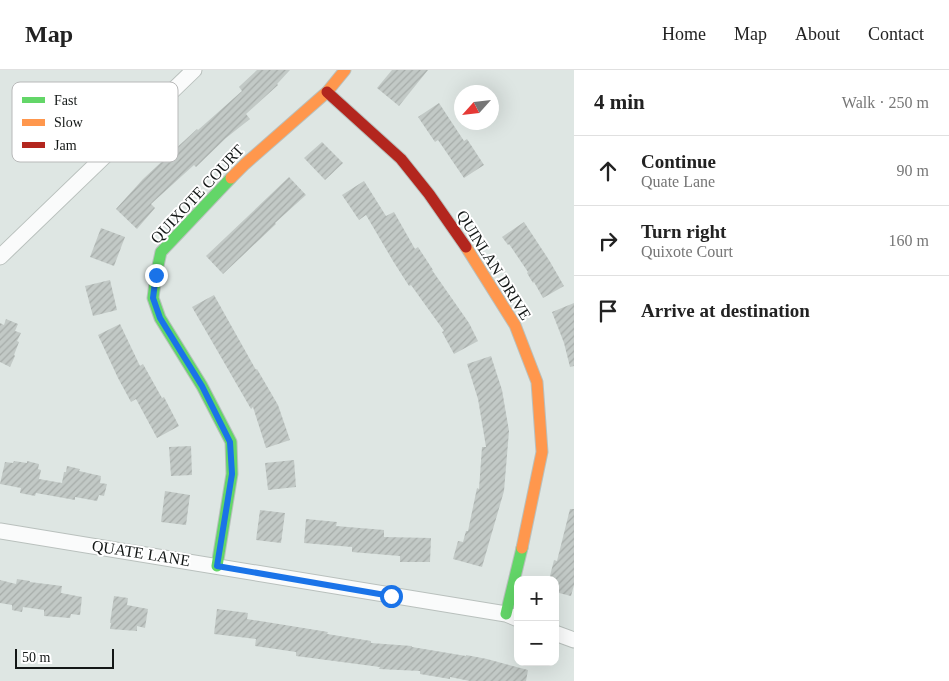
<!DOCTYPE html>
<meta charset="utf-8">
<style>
:root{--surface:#fff;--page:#f2f2f2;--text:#222;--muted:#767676;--line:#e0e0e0}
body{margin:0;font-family:Georgia,serif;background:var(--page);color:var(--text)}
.controls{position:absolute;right:15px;bottom:15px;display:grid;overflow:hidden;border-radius:10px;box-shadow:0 5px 20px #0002}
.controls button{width:45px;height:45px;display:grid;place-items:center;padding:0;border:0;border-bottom:1px solid var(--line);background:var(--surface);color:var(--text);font:25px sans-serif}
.compass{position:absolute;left:454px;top:15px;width:45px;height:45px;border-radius:50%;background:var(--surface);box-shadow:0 5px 20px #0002;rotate:243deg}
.scale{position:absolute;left:15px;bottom:12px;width:99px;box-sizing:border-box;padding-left:5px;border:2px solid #131716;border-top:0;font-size:14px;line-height:18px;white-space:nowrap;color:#131716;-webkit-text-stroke:4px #fff;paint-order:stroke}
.stop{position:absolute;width:15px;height:15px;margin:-11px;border:4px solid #1a73e8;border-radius:50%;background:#fff}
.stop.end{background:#1a73e8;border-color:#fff;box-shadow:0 1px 5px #0008}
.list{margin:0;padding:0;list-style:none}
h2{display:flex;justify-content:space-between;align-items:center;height:65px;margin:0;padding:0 20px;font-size:21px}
h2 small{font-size:16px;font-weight:400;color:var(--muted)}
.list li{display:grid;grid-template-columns:32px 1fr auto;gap:15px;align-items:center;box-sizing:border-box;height:70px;padding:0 20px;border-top:1px solid var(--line)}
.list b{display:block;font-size:19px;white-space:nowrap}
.list p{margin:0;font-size:16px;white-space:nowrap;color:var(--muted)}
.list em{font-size:16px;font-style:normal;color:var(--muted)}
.icon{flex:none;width:28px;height:28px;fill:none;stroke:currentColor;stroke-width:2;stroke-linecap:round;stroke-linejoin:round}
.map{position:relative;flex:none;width:574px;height:611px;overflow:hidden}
header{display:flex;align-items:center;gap:30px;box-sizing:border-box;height:70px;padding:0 25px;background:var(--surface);border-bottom:1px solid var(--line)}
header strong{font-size:24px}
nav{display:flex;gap:28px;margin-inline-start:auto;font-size:18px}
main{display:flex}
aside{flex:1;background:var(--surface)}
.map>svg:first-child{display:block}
.building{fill:url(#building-hatch)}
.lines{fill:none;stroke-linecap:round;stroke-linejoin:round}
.street-casing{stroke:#b9c0bd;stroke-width:17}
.fast-casing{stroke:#b9c0bd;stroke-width:13}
.slow-casing{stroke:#b9c0bd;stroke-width:13}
.jam-casing{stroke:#b9c0bd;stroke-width:13}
.street{stroke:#fafbfb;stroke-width:15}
.fast{stroke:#63d668;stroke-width:11}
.slow{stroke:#ff974d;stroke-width:11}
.jam{stroke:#b3261e;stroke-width:11}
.route{stroke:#1a73e8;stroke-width:6}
.labels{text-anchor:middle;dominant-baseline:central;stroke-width:4;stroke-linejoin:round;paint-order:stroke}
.street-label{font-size:16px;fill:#131716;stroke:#fff}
.key{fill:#fff;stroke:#b8b9b9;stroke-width:1}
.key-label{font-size:14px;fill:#131716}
</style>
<header>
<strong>Map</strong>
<nav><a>Home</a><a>Map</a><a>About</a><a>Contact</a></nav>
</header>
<main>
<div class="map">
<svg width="574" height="611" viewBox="0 0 574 611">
<defs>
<pattern id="building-hatch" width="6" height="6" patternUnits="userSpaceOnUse" patternTransform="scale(1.25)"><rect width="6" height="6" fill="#c2c9c6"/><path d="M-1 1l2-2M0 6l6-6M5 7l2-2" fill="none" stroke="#a6aca9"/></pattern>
</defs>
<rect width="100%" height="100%" fill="#dee6e3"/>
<!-- building -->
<g class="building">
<path d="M257,0h33l-13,14 1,1 -32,29 4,5 -24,19 -30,29 -2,-2 -43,39 4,4 -18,21 -21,-20 27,-30 54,-50 1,1 44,-39 -3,-4z"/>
<path d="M392,0h36l-29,36 -22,-18z"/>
<path d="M439,33l25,38 3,-2 17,26 -20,13 -26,-38 -3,2 -17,-25z"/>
<path d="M322,72l21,21 -18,17 -21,-22z"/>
<path d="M289,107l17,18 -31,28 1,1 -53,50 -17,-18z"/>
<path d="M364,111l22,35 8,-4 21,37 3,-2 15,23h-1l37,53 9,18 -24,13 -12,-22 2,-1 -33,-46 -2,1 -16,-25 -27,-46 -7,5 -17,-25z"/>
<path d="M524,152l25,38 15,26 -21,12 -9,-16 -1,1 -6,-10 1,-1 -19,-28 -1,1 -6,-8z"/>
<path d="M101,158l24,9 -11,29 -24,-9z"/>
<path d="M110,210l7,30 -24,6 -8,-30z"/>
<path d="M214,225l42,75 1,-1 21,36 12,35 -24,8 -13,-41 -2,2 -59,-102z"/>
<path d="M574,233v63l-4,1 -6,-24 -12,-31z"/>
<path d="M6,249l12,5 -3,7 6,2 -4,8 2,1 -5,13 1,1 -5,11 -10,-5v-39l4,2z"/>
<path d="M120,254l20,42 3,-2 19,34 2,-1 15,29 -22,12 -21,-39 -5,3 -13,-24 -20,-43z"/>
<path d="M491,286l11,34 7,41 -5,60 -22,76 -29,-8 5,-18 5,1 3,-11h2l9,-43 2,1 3,-42h4l-8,-48 -11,-35z"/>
<path d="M191,376l1,29 -21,1 -2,-29z"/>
<path d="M294,390l2,27 -28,3 -3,-27z"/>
<path d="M14,391l13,2v-2l12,3 -1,5 3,1 -2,9 23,4 2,-11h2l1,-6 13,3 -1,2 22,5 -1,7 7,1 -3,12 -5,-1 -2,6 -22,-4v3l-39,-7 -1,3 -15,-3 1,-5 -21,-4 5,-22 8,1z"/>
<path d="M165,421l25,4 -4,30 -25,-3z"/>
<path d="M570,439h4v76l-3,11 -16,-4v-12h-6l5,-20 3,1z"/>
<path d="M260,440l25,3 -4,30 -25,-3z"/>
<path d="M306,449l31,3 -1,4 48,4v7l47,1 -1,24h-30v-6l-48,-4v-5l-48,-4z"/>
<path d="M17,509l13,2v1l32,4 -1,7 21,4 -2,18 -9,-1 -1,4 -26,-2v-6l-21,-3 -1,5 -10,-2v-5l-12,-2v-23l16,4z"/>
<path d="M114,526l14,2 -1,7 21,4 -3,19 -8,-2v5l-27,-2 1,-6h-1z"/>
<path d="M217,539l31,4 -1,6 81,13 -1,2 44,7v2l41,3v1l54,9v-1l21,4 41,11 -2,11h-56l-20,-4v2l-30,-5v-3l-41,-2 1,-2 -84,-11v-4l-41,-6 1,-7 -42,-5z"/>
</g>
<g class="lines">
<!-- street casing -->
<g class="street-casing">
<g id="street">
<path d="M0,187l194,-187"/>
<path d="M0,461l506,83 12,5"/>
<path d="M555,563l19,7"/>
</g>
</g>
<!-- fast casing -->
<g class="fast-casing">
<g id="fast">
<path d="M217,496l15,-92 -1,-32 -29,-56 -42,-68 -7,-20 3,-23 5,-23 70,-74"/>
<path d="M506,544l16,-66"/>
</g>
</g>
<!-- slow casing -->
<g class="slow-casing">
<g id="slow">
<path d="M231,108l14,-14 82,-72 18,-22"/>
<path d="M466,177l49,78 22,57 5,70 -20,96"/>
</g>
</g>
<!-- jam casing -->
<g class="jam-casing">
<path id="jam" d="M327,22l74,67 28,35 37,53"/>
</g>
<!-- street -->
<use href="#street" class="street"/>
<!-- fast -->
<use href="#fast" class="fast"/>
<!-- slow -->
<use href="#slow" class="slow"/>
<!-- jam -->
<use href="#jam" class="jam"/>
</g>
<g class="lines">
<!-- route -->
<path class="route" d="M156,205l-3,23 7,20 42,68 28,56 2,32 -15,92 174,30"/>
</g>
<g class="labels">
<!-- street labels -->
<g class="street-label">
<text transform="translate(197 124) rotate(-47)">QUIXOTE COURT</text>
<text transform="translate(494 195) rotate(58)">QUINLAN DRIVE</text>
<text transform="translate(141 483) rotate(9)">QUATE LANE</text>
</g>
</g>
<!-- legend -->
<rect x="12" y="12" width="166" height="80" rx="8" class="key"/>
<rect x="22" y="27" width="23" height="6" fill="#63d668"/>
<rect x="22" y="49" width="23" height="7" fill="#ff974d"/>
<rect x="22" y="72" width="23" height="6" fill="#b3261e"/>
<g class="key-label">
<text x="54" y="35">Fast</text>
<text x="54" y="57">Slow</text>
<text x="54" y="80">Jam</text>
</g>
</svg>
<div class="controls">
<button>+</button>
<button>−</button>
</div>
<svg class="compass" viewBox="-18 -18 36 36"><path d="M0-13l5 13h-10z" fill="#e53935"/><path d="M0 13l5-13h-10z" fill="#767676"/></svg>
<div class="scale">50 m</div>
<div class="stop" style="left:391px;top:526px"></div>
<div class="stop end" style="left:156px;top:205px"></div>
</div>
<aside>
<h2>4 min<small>Walk · 250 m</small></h2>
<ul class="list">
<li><svg class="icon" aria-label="ahead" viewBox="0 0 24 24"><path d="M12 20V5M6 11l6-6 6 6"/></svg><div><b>Continue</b><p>Quate Lane</p></div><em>90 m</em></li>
<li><svg class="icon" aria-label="right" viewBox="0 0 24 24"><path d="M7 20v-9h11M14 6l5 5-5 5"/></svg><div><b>Turn right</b><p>Quixote Court</p></div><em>160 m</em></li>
<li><svg class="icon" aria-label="arrive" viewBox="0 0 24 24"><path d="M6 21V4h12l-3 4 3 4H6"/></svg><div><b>Arrive at destination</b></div></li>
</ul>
</aside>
</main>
